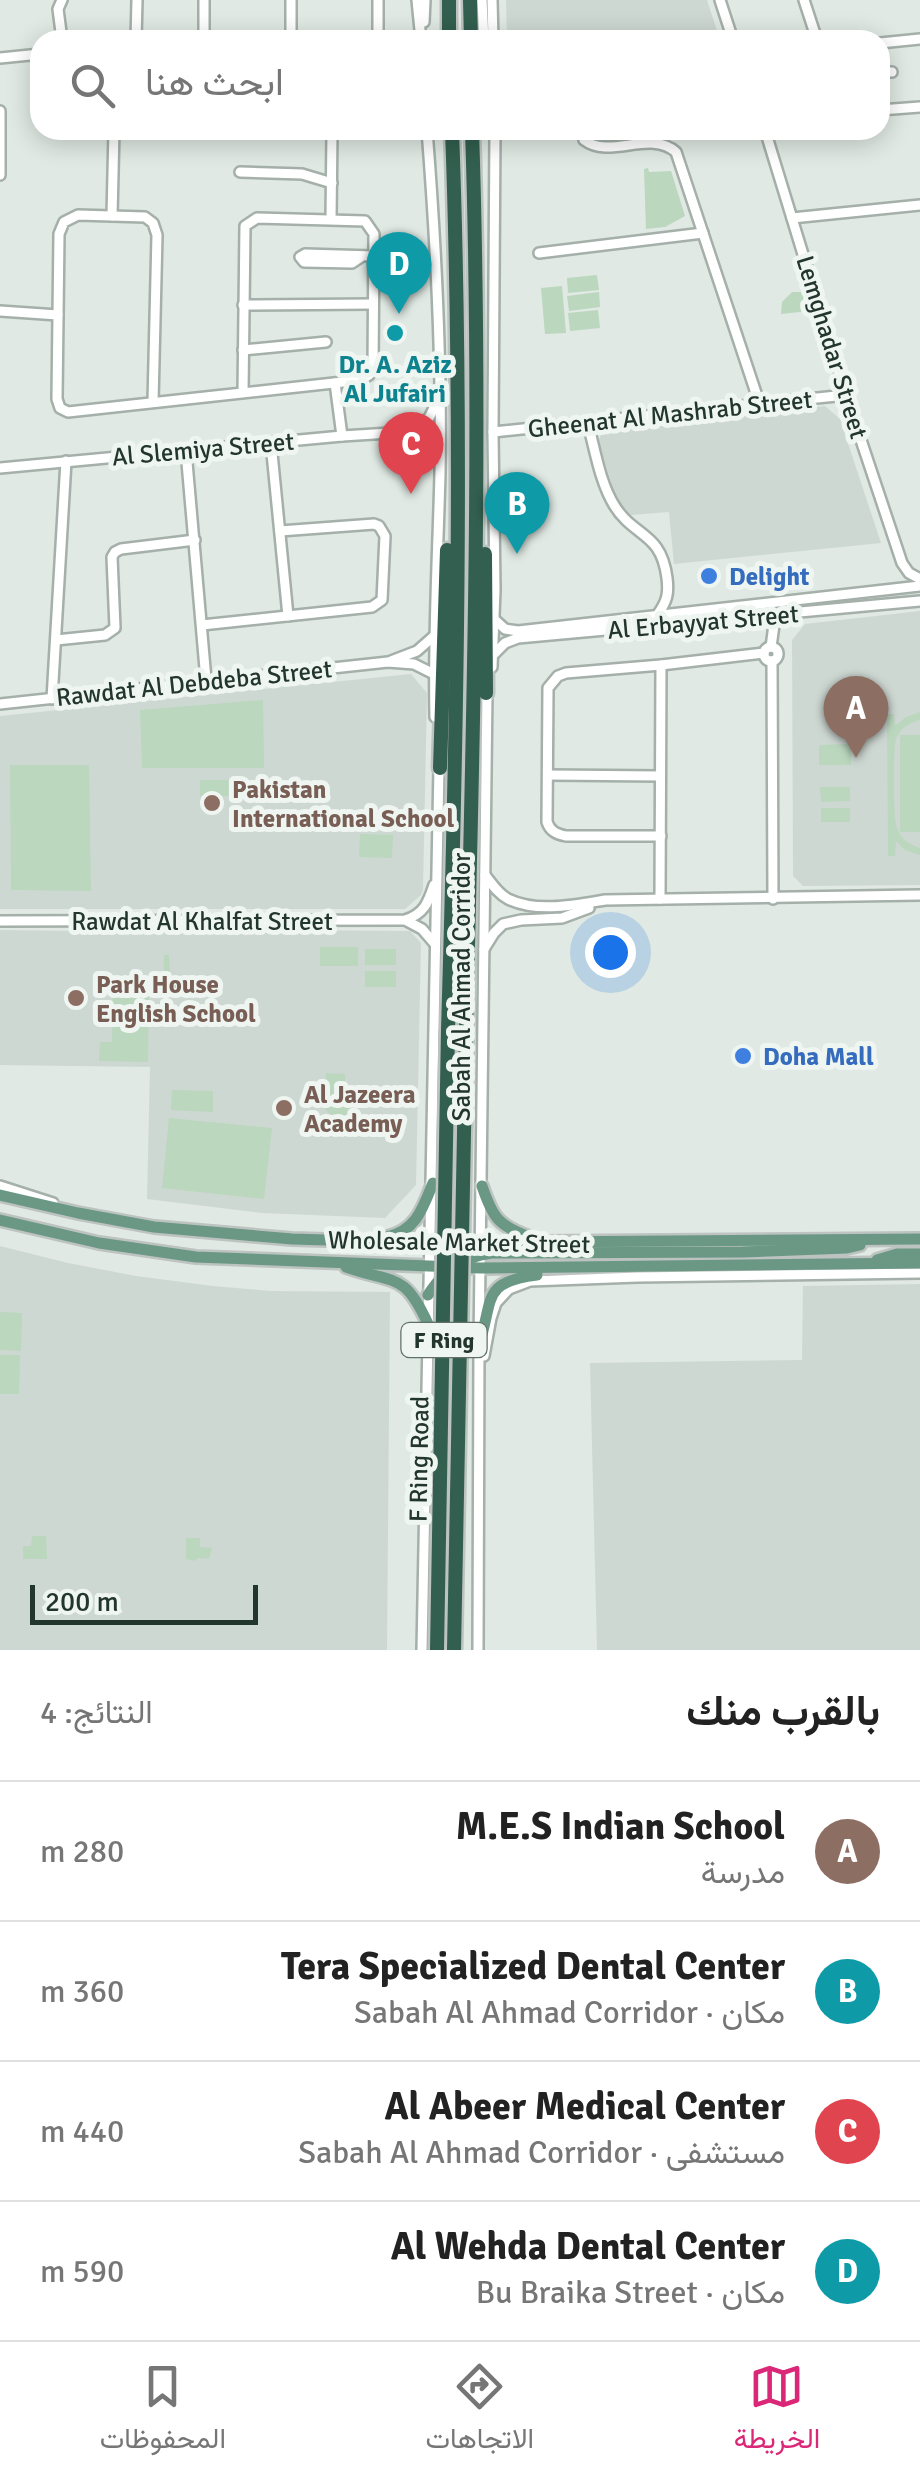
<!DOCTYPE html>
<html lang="ar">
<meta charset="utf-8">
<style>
:root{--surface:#fff;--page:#f6f6f6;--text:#222;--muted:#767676;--line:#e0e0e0;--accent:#db2777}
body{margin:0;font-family:Signika,Vazirmatn,sans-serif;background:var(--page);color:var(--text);direction:rtl}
.scale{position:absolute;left:30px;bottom:25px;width:228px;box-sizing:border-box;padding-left:10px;border:5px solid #23362e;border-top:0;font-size:28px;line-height:35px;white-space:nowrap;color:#23362e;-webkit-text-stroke:8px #eff6f2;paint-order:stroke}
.you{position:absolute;left:610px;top:952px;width:35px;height:35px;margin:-25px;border:8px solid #fff;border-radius:50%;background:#1a73e8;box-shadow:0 0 0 15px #1a73e833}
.badge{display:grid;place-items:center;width:65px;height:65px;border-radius:50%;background:var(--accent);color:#fff;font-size:32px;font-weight:700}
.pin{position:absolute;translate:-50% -82px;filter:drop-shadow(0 2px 5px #0008)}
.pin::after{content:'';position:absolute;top:52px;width:35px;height:30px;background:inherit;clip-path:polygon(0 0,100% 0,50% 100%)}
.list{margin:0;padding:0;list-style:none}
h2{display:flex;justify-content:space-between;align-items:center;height:130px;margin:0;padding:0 40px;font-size:42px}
h2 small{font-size:32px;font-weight:400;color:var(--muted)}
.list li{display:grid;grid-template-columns:65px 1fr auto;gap:30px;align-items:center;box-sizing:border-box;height:140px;padding:0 40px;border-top:2px solid var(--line)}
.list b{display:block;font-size:38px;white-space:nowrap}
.list p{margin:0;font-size:32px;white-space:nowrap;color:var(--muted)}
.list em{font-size:32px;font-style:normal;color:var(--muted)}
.icon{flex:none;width:55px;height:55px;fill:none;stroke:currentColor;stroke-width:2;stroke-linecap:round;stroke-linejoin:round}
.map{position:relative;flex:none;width:920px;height:1650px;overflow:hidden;direction:ltr}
.search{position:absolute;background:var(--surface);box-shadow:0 5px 25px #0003;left:30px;right:30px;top:30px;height:110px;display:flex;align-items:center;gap:25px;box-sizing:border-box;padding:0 35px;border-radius:30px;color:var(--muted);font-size:38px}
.sheet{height:690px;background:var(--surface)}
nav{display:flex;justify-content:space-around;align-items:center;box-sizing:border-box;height:140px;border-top:2px solid var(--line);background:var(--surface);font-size:28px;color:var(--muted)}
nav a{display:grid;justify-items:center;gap:5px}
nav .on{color:var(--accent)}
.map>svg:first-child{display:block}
.built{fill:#ced8d2}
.green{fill:#bbd7be}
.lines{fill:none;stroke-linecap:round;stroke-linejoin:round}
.minor-casing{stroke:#a4b0a9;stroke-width:14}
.major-casing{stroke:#bdc3c0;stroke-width:16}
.highway-casing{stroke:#bdc3c0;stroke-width:19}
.minor{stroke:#fff;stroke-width:9}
.major{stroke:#6a9885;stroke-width:11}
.highway{stroke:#325f4f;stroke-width:14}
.highway-bridge-casing{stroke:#bdc3c0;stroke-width:19;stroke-linecap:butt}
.highway-bridge{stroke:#325f4f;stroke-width:14}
.culture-dot{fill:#0f9aa8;stroke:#eff6f2;stroke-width:4}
.shop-dot{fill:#3f7fe0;stroke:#eff6f2;stroke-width:4}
.education-dot{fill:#8d6e63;stroke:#eff6f2;stroke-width:4}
.labels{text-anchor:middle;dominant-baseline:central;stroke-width:10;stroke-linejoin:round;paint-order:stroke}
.shield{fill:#eff6f2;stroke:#607069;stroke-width:2.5}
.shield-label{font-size:22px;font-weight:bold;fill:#23362e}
.street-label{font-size:25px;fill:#23362e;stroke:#eff6f2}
.culture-label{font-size:25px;font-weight:bold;fill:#0d838f;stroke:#eff6f2}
.shop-label{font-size:25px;font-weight:bold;fill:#366cbe;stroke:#eff6f2;text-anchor:start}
.education-label{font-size:25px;font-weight:bold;fill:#785e54;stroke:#eff6f2;text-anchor:start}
</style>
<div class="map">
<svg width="920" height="1650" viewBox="0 0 920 1650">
<rect width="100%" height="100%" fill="#e0e9e3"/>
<!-- built -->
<g class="built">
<path d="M506,0h201l13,40h-213z"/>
<path d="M825,406l15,13 41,124 -207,21 -5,-52 -38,3 -11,-5 -22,-69 6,-12z"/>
<path d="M920,611v274l-117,1 -10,-10 -1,-236 13,-16z"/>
<path d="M411,674l16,19 -4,197 -2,5 -16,14h-405v-193z"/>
<path d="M153,929l257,2 11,12 -5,242 -31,33 -123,-5 -115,-14 3,-132 -150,-2v-135l152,2z"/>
<path d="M0,1246l68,17 68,13 77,10 57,5 120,1 -3,358h-387z"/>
<path d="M920,1284v366h-323l-7,-287 212,-3 1,-74z"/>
</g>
<!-- green -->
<g class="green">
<path d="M648,168l1,4 22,-1 14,45 -20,11 -19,2 -2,-60z"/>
<path d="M597,275l2,15 -31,3 -1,-15z"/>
<path d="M562,286l4,47 -21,1 -4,-46z"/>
<path d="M599,292l1,15 -31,4 -2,-15z"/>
<path d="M792,292h10l7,19 -28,3 1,-12z"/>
<path d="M598,310l2,18 -30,3 -2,-18z"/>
<path d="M263,700l1,68h-122l-2,-58z"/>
<path d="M920,712v8c-11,3 -20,8 -24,19 -3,10 -3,78 1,89 3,11 12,16 23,20v7l-15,-5 -9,-9 -1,15h-7l-1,-142h7l1,12 11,-9z"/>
<rect x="900" y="735" width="20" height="97"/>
<path d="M851,744v21h-32v-20z"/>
<path d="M10,765h79l2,126 -80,-1z"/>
<rect x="200" y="780" width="30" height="16"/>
<path d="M820,787h30v14l-29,1z"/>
<rect x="821" y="808" width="29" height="14"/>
<path d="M360,834l33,1 -1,23 -33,-1z"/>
<rect x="320" y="947" width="38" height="19"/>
<rect x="365" y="949" width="31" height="16"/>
<path d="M164,955h5l1,22h31l6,5h6l1,12h-51z"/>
<rect x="365" y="971" width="31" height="16"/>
<path d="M113,975l36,1 -1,86 -49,-1 1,-19h12z"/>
<path d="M326,1073l19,1v27l15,15 -15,14 -20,-21z"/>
<path d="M172,1090l41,1v21l-42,-2z"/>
<path d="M169,1118l103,10 -8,71 -102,-11z"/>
<path d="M0,1312l22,1 -1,38 -21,-1z"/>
<path d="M0,1355h20l-1,39h-19z"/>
<path d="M32,1536h14l1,23h-24v-13h8z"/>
<path d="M186,1538h14v9l12,1 -3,11 -12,-1 -1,3 -10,-2z"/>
</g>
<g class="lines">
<!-- minor casing -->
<g class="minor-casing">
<g id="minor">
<path d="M62,0l-4,9 4,31"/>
<path d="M417,0l4,40"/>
<path d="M482,0l2,40"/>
<path d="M492,0l1,40"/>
<path d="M720,0l13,40"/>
<path d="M804,0l13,40"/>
<path d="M424,22l1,-22"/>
<path d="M136,40l1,-40"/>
<path d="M204,40v-40"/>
<path d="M291,40v-40"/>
<path d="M378,40v-40"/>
<path d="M880,43l40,-4"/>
<path d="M0,58l40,-4"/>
<path d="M880,72h12"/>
<path d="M880,110l40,-3"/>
<path d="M0,111v64"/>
<path d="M182,130h74"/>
<path d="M295,130l65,2 7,-2"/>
<path d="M427,130c9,114 15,229 13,343 -2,81 -7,162 -5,244"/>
<path d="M582,130l2,10c26,20 66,-11 92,12l84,253"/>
<path d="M765,130l81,265 56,168 7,10 11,6"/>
<path d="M240,172l62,2 30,9"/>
<path d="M112,216l2,-86"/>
<path d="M792,218l128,-13"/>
<path d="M331,219l1,-87"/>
<path d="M539,253l164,-20"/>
<path d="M361,257l-9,6 -48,-1 -4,-5 5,-3 68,2"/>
<path d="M243,305l129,-1"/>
<path d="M0,311l58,4"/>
<path d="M243,350l83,-8"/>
<path d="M335,383l7,53"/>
<path d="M153,402l4,-167 -4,-12 -8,-6 -67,-2 -14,7 -5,12 -2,165 3,9 8,4c98,-11 195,-21 293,-32l8,-5 4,-6 1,-135 -9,-13 -108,-3 -12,8 -2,167"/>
<path d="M588,424c7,26 12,58 26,81 20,33 47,26 53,73 2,16 0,23 -9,36"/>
<path d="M409,431l20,-13 7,-14"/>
<path d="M493,432l353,-37"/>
<path d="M271,443l17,173"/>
<path d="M186,451l20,229"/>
<path d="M0,468l342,-32 64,-4 19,4 14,14"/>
<path d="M494,619l11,10 13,2 402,-45"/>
<path d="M202,625l170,-18 10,-7 3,-64 -6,-10 -5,-2 -94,7"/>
<path d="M56,640l49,-5 10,-7 -3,-71 3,-5 6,-3 74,-9"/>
<circle cx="771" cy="654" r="7"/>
<path d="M771,647l3,-22 8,-11"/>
<path d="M494,654l11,-11 13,-5 402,-37"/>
<path d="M391,661l26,-10 17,-15"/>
<path d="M772,661l1,238"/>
<path d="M492,667l3,-77 -2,-158 2,-302"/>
<path d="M52,699l14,-238"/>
<path d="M0,704l388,-42 26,2 20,10"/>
<path d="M548,775l112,1"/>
<path d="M661,836h-95c-10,-2 -16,-5 -19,-14l1,-134 10,-12 8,-3 95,-8 103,-12"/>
<path d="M485,875c7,9 13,19 23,24 29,14 67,6 97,1l315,-5"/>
<path d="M660,899l1,-234"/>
<path d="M0,921l405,-1c19,-6 23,-17 29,-35"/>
<path d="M407,921l15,8 13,15"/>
<path d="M484,949l10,-16 9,-9 18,-4 41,-2 27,-10"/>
<path d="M0,1186l53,17"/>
<path d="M484,1356l7,-38 5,-15 13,-14 21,-8 108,-4 282,-4"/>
<path d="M422,1650l17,-883"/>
<path d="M478,1650l1,-306 8,-652"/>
</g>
</g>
<!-- major casing -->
<g class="major-casing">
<g id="major">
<path d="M482,1186c11,33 17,40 50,52"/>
<path d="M0,1195l78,18 76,14 138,12 138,4 490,-4"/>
<path d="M0,1220l99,23 97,14 284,11 440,-5"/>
<path d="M387,1237c29,-6 36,-29 46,-54"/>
<path d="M877,1260l20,-6h23"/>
<path d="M346,1267c48,17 58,4 82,57"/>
<path d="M428,1295c16,-25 34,-38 64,-42l251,-1 104,-4 13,-3"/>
<path d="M479,1344c15,-43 1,-62 58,-69"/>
</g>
</g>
<!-- highway casing -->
<g class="highway-casing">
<g id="highway">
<path d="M449,0v40"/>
<path d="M470,0l1,40"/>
<path d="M485,554l1,139"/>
<path d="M440,768l7,-218"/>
<path d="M448,1030c9,-300 15,-601 4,-900"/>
<path d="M466,1030c7,-300 16,-600 6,-900"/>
</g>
</g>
<!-- minor -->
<use href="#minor" class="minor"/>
<!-- major -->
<use href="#major" class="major"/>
<!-- highway -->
<use href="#highway" class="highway"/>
<!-- highway-bridge casing -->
<g class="highway-bridge-casing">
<g id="highway-bridge">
<path d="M437,1650l11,-620"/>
<path d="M454,1650l12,-620"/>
</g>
</g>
<!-- highway-bridge -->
<use href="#highway-bridge" class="highway-bridge"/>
</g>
<!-- markers -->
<circle class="culture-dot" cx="395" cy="333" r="10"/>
<g class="shop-dot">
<circle cx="709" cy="576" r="10"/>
<circle cx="743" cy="1056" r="10"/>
</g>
<g class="education-dot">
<circle cx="212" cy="803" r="10"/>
<circle cx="76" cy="998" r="10"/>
<circle cx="284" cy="1108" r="10"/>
</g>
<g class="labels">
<!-- shield labels -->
<rect class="shield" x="401.5" y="1323" width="85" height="34" rx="8"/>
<g class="shield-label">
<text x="444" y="1340">F Ring</text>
</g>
<!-- street labels -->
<g class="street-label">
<text transform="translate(832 347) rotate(73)">Lemghadar Street</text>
<text transform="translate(670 414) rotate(-6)">Gheenat Al Mashrab Street</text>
<text transform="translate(203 449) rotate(-5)">Al Slemiya Street</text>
<text transform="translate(703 622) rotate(-5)">Al Erbayyat Street</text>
<text transform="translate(194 683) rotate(-6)">Rawdat Al Debdeba Street</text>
<text x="202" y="921">Rawdat Al Khalfat Street</text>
<text transform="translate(461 987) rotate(-90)">Sabah Al Ahmad Corridor</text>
<text transform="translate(459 1242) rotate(1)">Wholesale Market Street</text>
<text transform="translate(419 1459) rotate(-89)">F Ring Road</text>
</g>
<!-- culture labels -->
<g class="culture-label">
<text x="395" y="364">Dr. A. Aziz<tspan x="395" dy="29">Al Jufairi</tspan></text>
</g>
<!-- shop labels -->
<g class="shop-label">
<text x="729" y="576">Delight</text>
<text x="763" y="1056">Doha Mall</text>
</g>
<!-- education labels -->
<g class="education-label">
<text x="232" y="789">Pakistan<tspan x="232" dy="29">International School</tspan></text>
<text x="96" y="984">Park House<tspan x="96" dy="29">English School</tspan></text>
<text x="304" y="1094">Al Jazeera<tspan x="304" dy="29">Academy</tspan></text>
</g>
</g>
</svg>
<div class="scale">200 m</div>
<div class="you"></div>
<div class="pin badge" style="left:856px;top:758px;background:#8d6e63">A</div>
<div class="pin badge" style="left:517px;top:554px;background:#0f9aa8">B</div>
<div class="pin badge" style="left:411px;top:494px;background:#e0444e">C</div>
<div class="pin badge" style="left:399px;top:314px;background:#0f9aa8">D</div>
<div class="search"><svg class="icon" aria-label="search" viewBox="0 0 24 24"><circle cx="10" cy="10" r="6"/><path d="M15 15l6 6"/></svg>ابحث هنا</div>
</div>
<section class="sheet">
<h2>بالقرب منك<small>النتائج: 4</small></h2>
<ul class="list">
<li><span class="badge" style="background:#8d6e63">A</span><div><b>M.E.S Indian School</b><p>مدرسة</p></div><em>280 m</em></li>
<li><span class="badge" style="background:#0f9aa8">B</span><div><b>Tera Specialized Dental Center</b><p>مكان · Sabah Al Ahmad Corridor</p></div><em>360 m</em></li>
<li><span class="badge" style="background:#e0444e">C</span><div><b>Al Abeer Medical Center</b><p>مستشفى · Sabah Al Ahmad Corridor</p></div><em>440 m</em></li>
<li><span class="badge" style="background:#0f9aa8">D</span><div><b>Al Wehda Dental Center</b><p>مكان · Bu Braika Street</p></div><em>590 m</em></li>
</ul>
</section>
<nav>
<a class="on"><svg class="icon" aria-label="map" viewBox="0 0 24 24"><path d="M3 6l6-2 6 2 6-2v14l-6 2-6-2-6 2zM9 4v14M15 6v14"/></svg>الخريطة</a>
<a><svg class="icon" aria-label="directions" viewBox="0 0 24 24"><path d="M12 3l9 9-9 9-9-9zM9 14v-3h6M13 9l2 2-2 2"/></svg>الاتجاهات</a>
<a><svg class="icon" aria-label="saved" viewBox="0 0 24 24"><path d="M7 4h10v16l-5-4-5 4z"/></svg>المحفوظات</a>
</nav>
